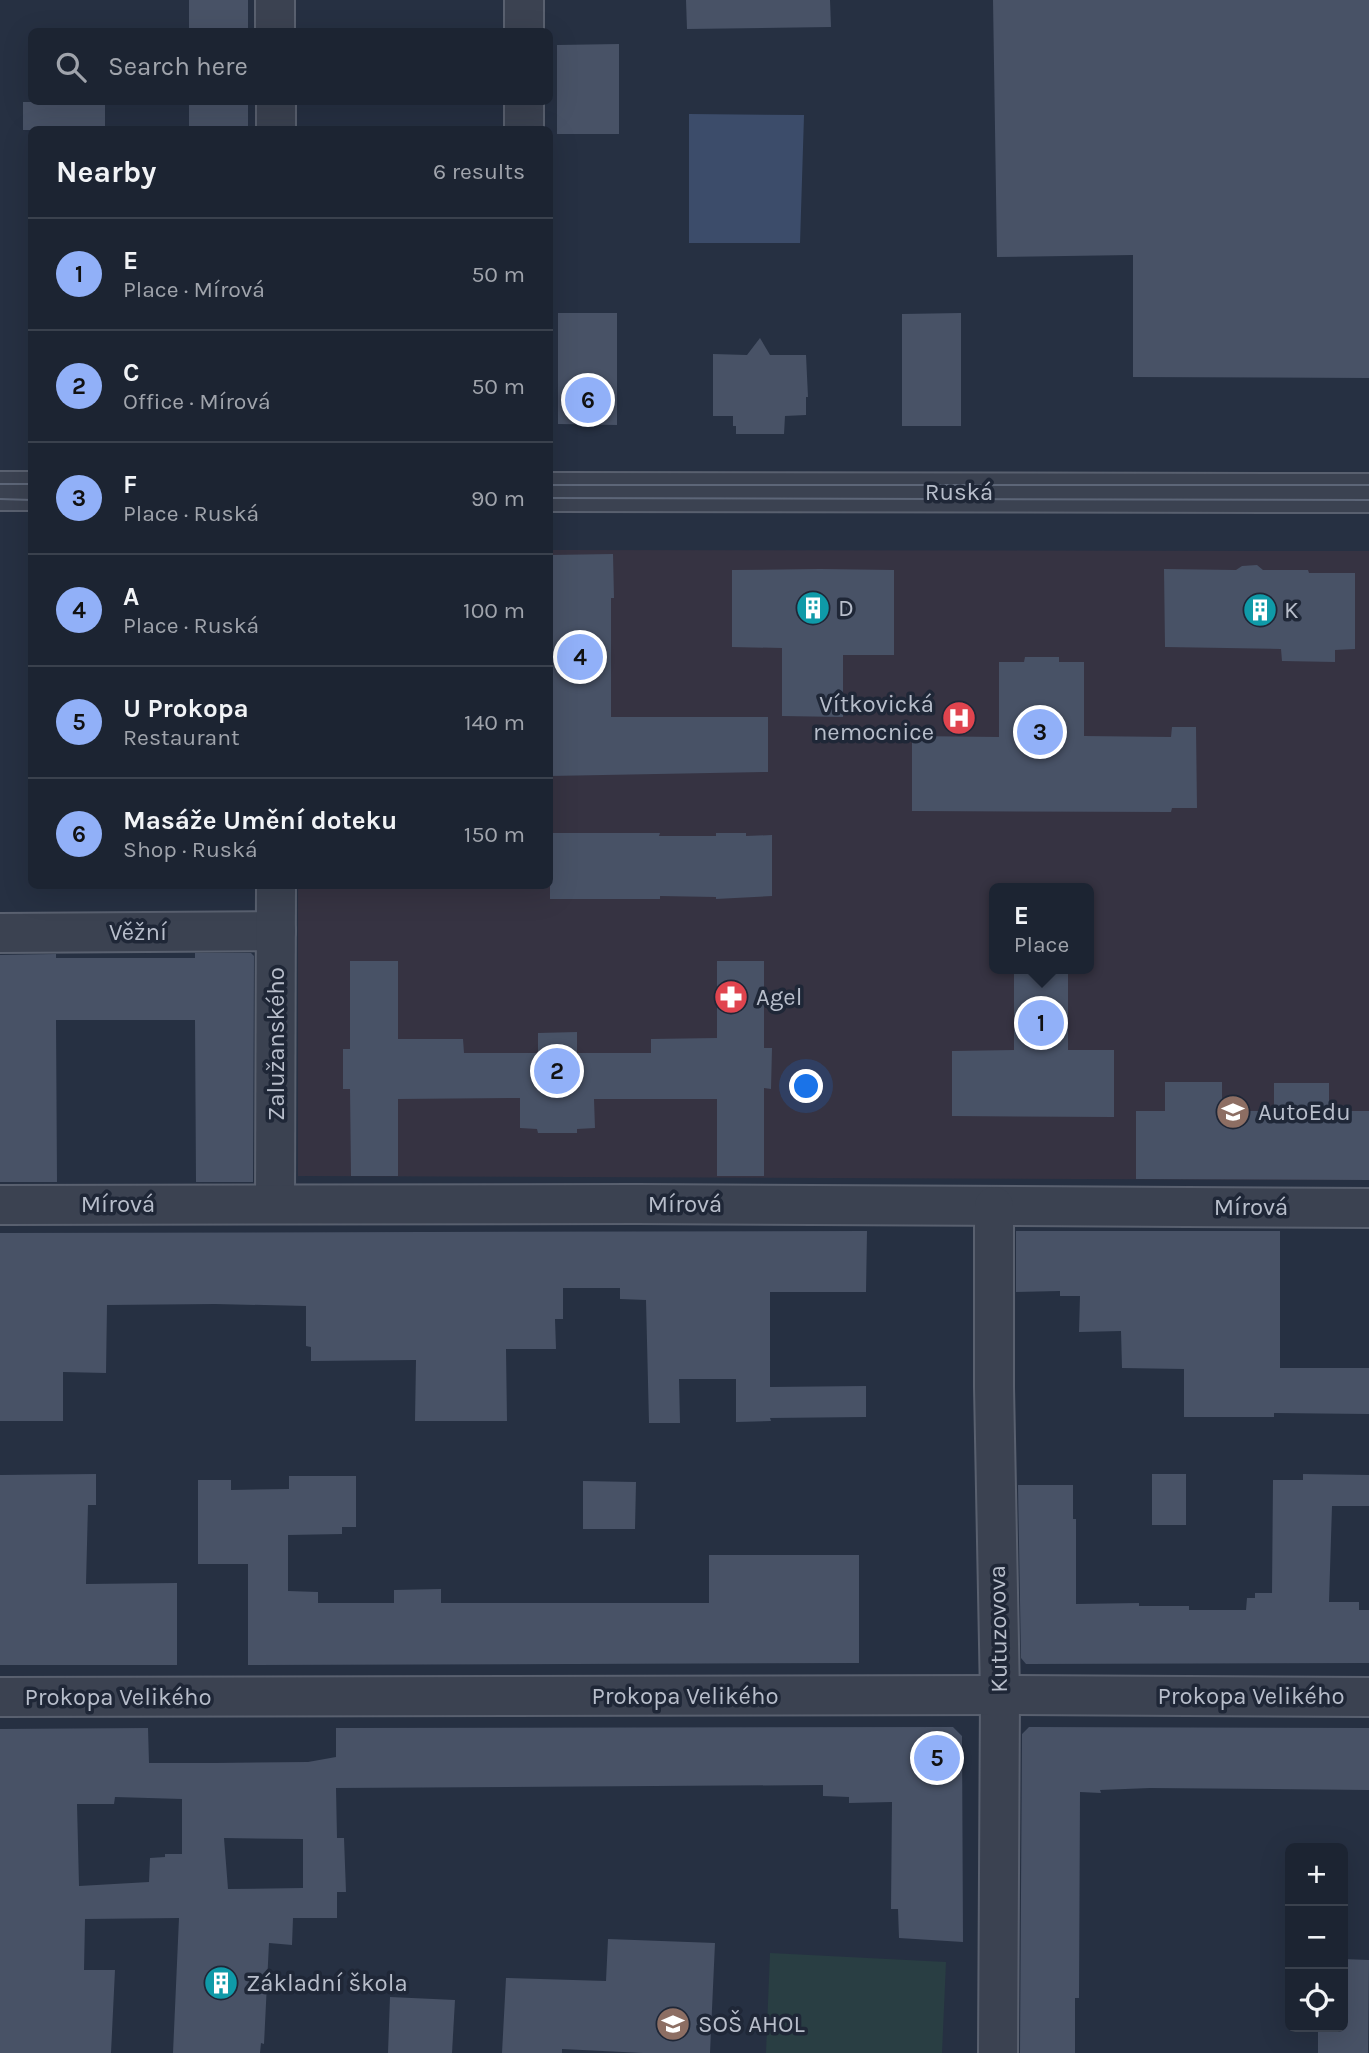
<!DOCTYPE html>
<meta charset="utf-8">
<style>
:root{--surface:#1c2432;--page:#29303e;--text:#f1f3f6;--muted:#a0a4ac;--line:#3a414d;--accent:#91b0f8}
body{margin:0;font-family:Karla,sans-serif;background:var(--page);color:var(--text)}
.controls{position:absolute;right:21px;bottom:21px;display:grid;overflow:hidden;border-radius:10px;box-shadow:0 7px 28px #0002}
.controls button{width:63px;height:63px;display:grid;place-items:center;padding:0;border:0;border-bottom:2px solid var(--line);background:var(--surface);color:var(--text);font:35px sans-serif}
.you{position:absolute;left:807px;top:1087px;width:24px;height:24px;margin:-18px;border:5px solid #fff;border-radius:50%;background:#1a73e8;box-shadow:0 0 0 10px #1a73e833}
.badge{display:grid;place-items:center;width:46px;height:46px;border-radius:50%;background:var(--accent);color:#111;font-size:23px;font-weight:700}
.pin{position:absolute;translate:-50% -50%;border:4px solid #fff;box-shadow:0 2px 7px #0006}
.popup{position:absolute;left:989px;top:883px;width:105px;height:91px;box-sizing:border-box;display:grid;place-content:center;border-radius:10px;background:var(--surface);filter:drop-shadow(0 2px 5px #0005);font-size:23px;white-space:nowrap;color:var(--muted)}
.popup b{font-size:26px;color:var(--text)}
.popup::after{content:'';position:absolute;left:50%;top:100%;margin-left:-14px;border:14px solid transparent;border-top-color:var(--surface)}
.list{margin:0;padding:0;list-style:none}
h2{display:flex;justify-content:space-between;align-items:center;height:91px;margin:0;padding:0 28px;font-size:30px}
h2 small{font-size:23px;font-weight:400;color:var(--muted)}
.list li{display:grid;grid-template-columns:46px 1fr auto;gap:21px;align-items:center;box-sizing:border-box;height:112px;padding:0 28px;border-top:2px solid var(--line)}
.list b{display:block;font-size:26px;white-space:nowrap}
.list p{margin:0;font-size:23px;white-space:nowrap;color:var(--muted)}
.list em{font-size:23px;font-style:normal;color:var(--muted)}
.icon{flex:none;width:38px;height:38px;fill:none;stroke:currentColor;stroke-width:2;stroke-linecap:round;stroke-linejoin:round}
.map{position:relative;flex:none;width:1369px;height:2053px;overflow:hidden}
.search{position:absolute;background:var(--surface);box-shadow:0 7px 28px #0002;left:28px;top:28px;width:525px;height:77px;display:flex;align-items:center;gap:18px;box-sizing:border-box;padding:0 24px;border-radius:10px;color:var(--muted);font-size:26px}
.panel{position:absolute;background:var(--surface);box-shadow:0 7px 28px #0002;left:28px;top:126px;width:525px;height:763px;border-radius:10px}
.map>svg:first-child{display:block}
.medical{fill:#363342;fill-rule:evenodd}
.green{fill:#293e43}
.water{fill:#3c4c6a}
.building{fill:#485266;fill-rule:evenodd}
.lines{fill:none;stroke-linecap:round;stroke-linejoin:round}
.minor-casing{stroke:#59606f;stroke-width:42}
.minor{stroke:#3b4251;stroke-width:38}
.tram{stroke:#5d6678;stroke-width:2}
.labels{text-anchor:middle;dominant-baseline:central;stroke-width:7;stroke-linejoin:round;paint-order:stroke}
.street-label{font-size:24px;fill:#b8becb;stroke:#1f2737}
.poi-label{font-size:24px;fill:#b8becb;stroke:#1f2737;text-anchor:start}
</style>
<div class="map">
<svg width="1369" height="2053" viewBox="0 0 1369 2053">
<rect width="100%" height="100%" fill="#263042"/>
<!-- medical -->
<path class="medical" d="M550,550l819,1v629l-1071,-4v-290h252zM994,888h94v81h-94z"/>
<!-- green -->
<path class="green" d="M770,1953l176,9 -4,91h-176z"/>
<!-- water -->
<path class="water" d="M689,114l115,1 -4,128h-111z"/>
<!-- building -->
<g class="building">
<rect x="189" y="0" width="59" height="32"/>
<path d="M686,0h144l1,27 -144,2z"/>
<path d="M993,0h376v378l-236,-1v-122l-136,2z"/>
<path d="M619,44v90h-62v-89z"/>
<rect x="23" y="102" width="82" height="28"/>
<rect x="189" y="102" width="59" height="28"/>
<path d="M558,313h59v112l-59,-1z"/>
<path d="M961,313v113h-59v-112z"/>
<path d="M760,338l10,17h36l2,42h-2v18l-21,1 -1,18h-48v-8h-3v-10h-20v-62l34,1z"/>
<path d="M613,554l1,44h-3v119h157v55l-218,4v-221z"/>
<path d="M1257,565l6,5h45l1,3h46v76l-20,1v12l-53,-1 -1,-12 -116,-2 -1,-78 72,1 6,-4z"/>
<path d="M820,569l74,1v85h-51v62l-61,-1v-68l-50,-1v-77z"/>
<path d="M1025,657h34v5h25v74l87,1 1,-10h24l1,81h-25l-1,4 -259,-1v-75l87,1v-75h25z"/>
<path d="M550,833h110l-1,3h57v-3h30v3l26,-1v61l-56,3v-2l-56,-1v3h-110z"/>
<path d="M195,953h56l3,3 -1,226h-57l-1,-162h-139l1,162h-57v-227l56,-1v4h139z"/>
<path d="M350,961h48v78h65l1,14h74v-20l39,-1v21h74v-14l66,-1v-77h47v87h8l-1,41 -7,-1v88h-47v-77h-123l1,29 -18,1v4h-39l-1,-4 -17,-1v-30l-122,1v77h-47l-1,-87h-7v-40h7z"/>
<path d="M1014,969h54v81h46v67l-162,-1v-65l62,-1z"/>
<path d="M1165,1082h57v29h52v-28h55v28h40v69l-233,-1v-68h29z"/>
<path d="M867,1231l-1,61h-96v95l96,-1v31l-96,1 1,3 -35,1v-43h-57l1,44h-31l-3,-123 -26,-1v-11h-57v31h-8l1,30h-50l1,72h-92l1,-61 -105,1v-14l-5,-1v-40l-91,-2 -108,1 -1,68 -43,-1v49h-63v-188z"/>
<path d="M1016,1231h264v137h89v46l-95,-1v4h-90v-48l-62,-1 -1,-37 -42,1 1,-36h-20v-5l-44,1z"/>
<path d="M96,1474v31h-8l-2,79 91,-1v82h-177v-190z"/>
<rect x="1152" y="1474" width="34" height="51"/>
<path d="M1303,1474l66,1v31h-37l-3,96h30v8h10v53l-343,1 -5,-6 -3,-173h55v34h3v85l63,-1v3h50v4h57l1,-12h8v-5h17l1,-113h30z"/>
<path d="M289,1476h67v51h-14v7l-54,1v56l30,1v11h76v-13l47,-1v14h268v-48h150v108l-611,2v-101h-50v-84h33v10l58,-1z"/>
<path d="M583,1481l53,1 -1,47h-52z"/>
<path d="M953,1727l9,9 1,206 -64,-4 -1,-29h-7l1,-107 -43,1v-6l-26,-1v-11l-487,3 1,50h7l2,54h-9v26h-44l-1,27 -23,-2 -5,101 -3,-1 -1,10h-87l6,-135 -94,1 -1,51h31l-4,83h-111v-324l148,-1 1,35h66l93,-1 28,-5v-29zM115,1797l67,2v55h-17v3l-15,1 -1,24 -70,4 -2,-82h37zM224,1838l79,1v49l-75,1z"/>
<path d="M1029,1727l340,1v62l-219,-2 -50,2 1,3 -21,-1 -1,206h-4v55h-55l2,-319z"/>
<path d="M608,1939l107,4 -5,110h-67l-81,-4v4h-60l4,-75 100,3z"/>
<path d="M1343,1959l26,1 -1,93h-50v-26h25z"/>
<path d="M390,1997l65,3 -3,53h-64z"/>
</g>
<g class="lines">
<!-- minor casing -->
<g class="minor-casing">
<g id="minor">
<path d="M275,0v32"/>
<path d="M524,0v32"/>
<path d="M276,102v28"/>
<path d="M524,102v28"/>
<path d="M0,491h32"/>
<path d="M550,492l819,1"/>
<path d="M0,933l276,-2"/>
<path d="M275,1203l1,-317"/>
<path d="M0,1205l637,-1 732,4"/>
<path d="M994,1206v181l6,308 -2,358"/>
<path d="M0,1697l1000,-2 369,2"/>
</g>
</g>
<!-- minor -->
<use href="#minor" class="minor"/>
<!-- tram -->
<g class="tram">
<path d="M0,484h32"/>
<path d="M550,485h819"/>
<path d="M550,498l819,2"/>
<path d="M0,499l32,1"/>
</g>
</g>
<!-- icons -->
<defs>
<g id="building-disc" transform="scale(1.75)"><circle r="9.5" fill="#0f9aa8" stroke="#1f2737"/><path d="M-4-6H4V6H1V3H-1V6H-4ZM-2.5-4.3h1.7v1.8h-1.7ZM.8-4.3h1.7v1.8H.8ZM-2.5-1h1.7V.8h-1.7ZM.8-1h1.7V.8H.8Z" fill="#fff"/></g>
<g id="hospital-disc" transform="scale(1.75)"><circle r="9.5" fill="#e0444e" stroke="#1f2737"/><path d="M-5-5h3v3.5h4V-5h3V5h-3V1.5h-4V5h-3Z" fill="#fff"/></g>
<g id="pharmacy-disc" transform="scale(1.75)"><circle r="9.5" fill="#e0444e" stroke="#1f2737"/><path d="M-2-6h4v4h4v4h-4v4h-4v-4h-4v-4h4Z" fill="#fff"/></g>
<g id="school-disc" transform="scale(1.75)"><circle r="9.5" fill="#8d6e63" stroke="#1f2737"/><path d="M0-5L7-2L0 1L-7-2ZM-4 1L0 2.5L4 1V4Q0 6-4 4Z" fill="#fff"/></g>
<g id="university-disc" transform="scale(1.75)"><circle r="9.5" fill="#8d6e63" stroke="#1f2737"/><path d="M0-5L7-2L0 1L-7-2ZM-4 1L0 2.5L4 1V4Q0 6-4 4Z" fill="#fff"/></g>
</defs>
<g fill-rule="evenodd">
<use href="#building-disc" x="813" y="608"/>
<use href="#building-disc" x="1260" y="610"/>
<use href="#hospital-disc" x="959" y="718"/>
<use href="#pharmacy-disc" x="731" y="997"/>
<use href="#school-disc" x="1233" y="1112"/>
<use href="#building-disc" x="221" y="1983"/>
<use href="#university-disc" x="673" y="2024"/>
</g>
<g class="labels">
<!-- street labels -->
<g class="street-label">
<text x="959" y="492">Ruská</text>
<text x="138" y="932">Věžní</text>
<text transform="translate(276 1044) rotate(-90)">Zalužanského</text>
<text x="118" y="1204">Mírová</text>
<text x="685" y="1204">Mírová</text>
<text x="1251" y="1207">Mírová</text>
<text transform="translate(998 1629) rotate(-91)">Kutuzovova</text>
<text x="685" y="1696">Prokopa Velikého</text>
<text x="1251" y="1696">Prokopa Velikého</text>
<text x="118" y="1697">Prokopa Velikého</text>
</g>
<!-- poi labels -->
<g class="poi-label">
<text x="838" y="608">D</text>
<text x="1284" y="610">K</text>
<text x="934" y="704" text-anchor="end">Vítkovická<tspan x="934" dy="28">nemocnice</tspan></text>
<text x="756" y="997">Agel</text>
<text x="1258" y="1112">AutoEdu</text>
<text x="246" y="1983">Základní škola</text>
<text x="698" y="2024">SOŠ AHOL</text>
</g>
</g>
</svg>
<div class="controls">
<button>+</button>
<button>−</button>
<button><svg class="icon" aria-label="locate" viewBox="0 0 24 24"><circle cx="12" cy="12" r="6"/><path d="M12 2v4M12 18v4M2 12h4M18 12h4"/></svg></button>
</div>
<div class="you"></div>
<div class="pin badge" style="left:1041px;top:1023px">1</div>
<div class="popup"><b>E</b>Place</div>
<div class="pin badge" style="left:557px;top:1071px">2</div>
<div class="pin badge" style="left:1040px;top:732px">3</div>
<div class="pin badge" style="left:580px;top:657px">4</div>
<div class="pin badge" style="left:937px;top:1758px">5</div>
<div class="pin badge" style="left:588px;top:400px">6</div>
<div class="search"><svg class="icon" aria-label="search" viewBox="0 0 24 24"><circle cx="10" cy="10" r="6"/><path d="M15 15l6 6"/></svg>Search here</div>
<section class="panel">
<h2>Nearby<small>6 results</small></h2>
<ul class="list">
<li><span class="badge">1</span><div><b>E</b><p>Place · Mírová</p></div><em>50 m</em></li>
<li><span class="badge">2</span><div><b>C</b><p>Office · Mírová</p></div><em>50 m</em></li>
<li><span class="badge">3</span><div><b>F</b><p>Place · Ruská</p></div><em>90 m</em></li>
<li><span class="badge">4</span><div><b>A</b><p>Place · Ruská</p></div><em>100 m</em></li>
<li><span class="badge">5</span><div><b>U Prokopa</b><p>Restaurant</p></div><em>140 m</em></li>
<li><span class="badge">6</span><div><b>Masáže Umění doteku</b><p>Shop · Ruská</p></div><em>150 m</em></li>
</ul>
</section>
</div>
